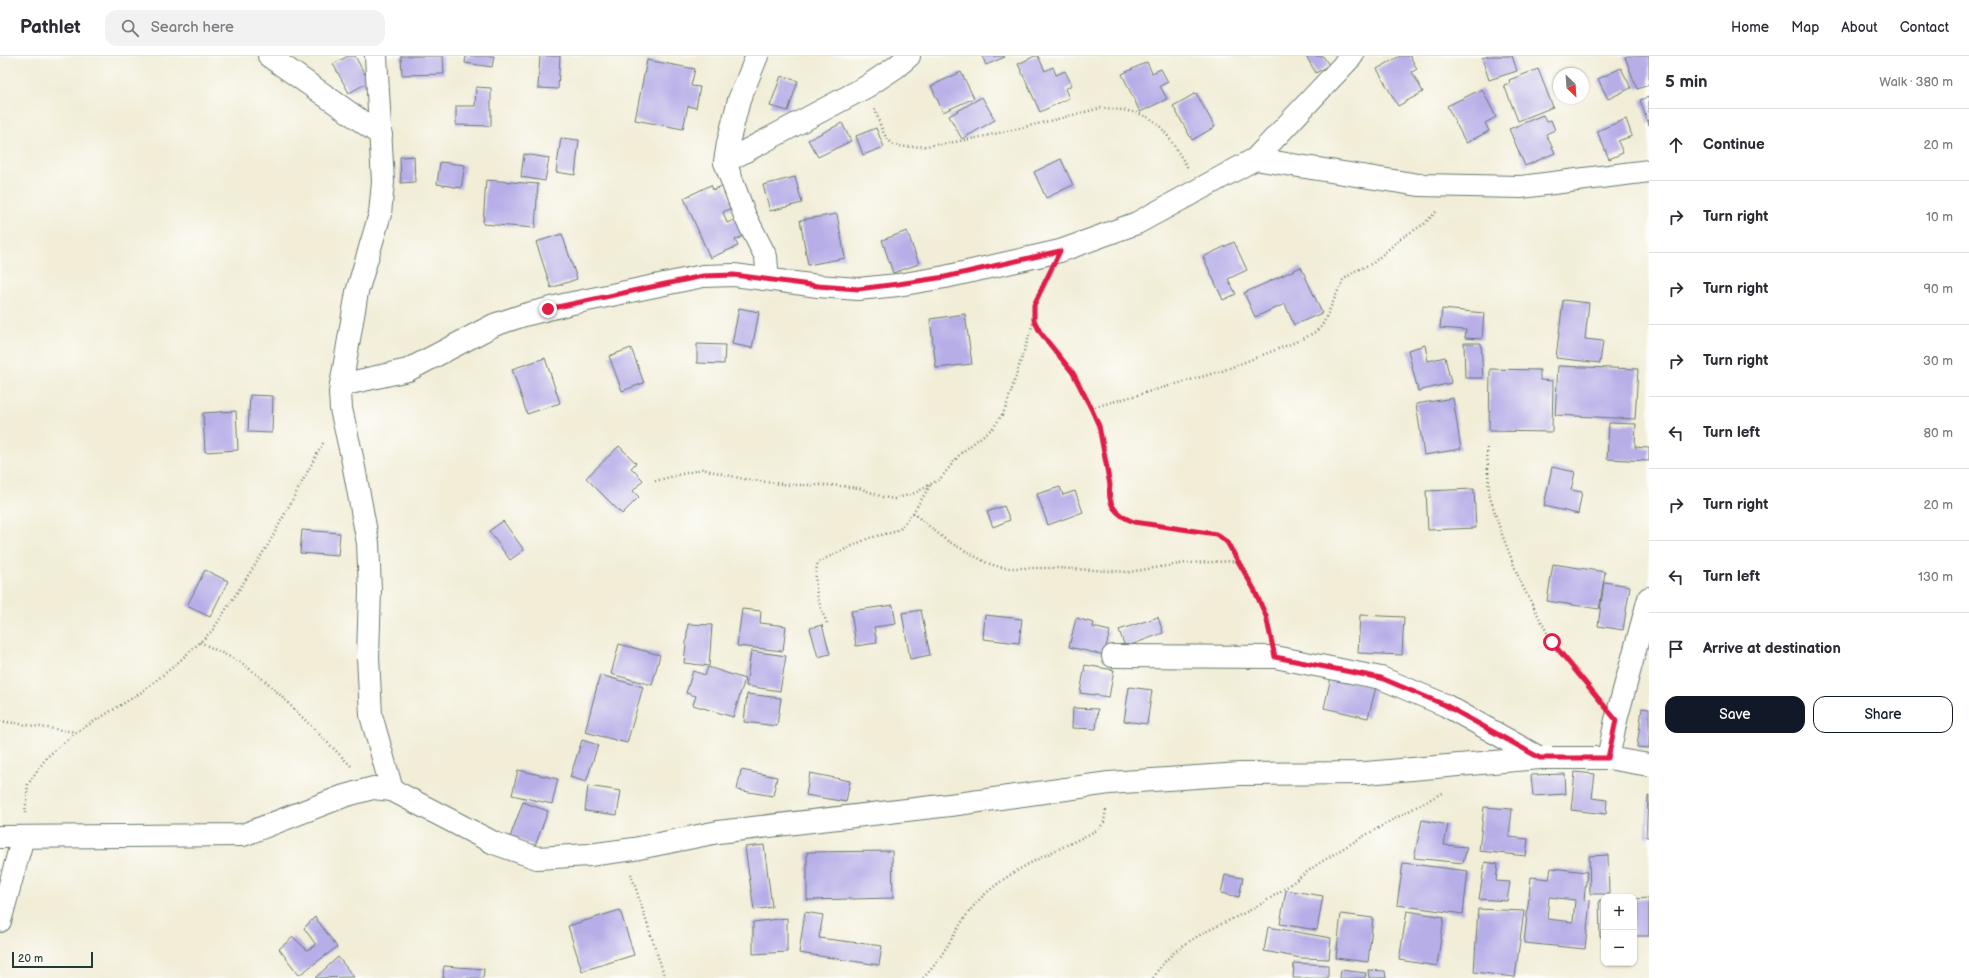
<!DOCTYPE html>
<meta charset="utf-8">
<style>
:root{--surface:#fff;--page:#f2f2f3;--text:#2b2b33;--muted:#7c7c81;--line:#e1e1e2;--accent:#111827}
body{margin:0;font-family:"Balsamiq Sans",sans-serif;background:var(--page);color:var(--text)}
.controls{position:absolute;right:12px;bottom:12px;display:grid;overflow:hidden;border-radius:8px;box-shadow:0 1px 3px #0004}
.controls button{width:36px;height:36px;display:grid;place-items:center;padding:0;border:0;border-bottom:1px solid var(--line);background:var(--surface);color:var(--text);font:20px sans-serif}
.compass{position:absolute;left:1553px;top:12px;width:36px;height:36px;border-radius:50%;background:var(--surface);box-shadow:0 1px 3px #0004;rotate:155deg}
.scale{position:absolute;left:12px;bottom:10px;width:81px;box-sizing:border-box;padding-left:4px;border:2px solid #1f3d34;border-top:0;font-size:11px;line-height:14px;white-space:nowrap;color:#1f3d34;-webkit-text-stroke:3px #fdfcf7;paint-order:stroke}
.stop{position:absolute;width:12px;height:12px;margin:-9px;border:3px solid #e11d48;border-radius:50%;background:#fff}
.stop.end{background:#e11d48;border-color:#fff;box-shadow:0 1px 4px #0008}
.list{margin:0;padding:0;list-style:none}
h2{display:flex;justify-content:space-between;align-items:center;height:52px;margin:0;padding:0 16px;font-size:17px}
h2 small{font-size:13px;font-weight:400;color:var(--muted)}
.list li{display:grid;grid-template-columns:26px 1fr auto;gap:12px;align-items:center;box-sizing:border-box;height:72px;padding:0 16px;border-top:1px solid var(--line)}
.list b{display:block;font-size:15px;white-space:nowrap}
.list em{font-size:13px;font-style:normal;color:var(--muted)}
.actions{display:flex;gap:8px;padding:12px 16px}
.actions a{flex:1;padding:9px 0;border:1px solid var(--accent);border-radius:12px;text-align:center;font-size:14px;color:var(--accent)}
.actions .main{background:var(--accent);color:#fff}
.icon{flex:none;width:22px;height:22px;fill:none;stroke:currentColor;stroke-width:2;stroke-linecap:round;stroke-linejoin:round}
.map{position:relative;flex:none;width:1649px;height:922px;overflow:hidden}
header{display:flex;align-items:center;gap:24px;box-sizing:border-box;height:56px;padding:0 20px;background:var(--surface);border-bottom:1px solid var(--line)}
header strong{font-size:19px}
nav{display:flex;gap:22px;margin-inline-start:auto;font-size:14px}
.search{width:280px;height:36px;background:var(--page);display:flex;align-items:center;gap:10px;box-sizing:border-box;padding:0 14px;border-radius:12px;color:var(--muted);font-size:15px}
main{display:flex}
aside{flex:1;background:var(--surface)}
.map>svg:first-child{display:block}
.building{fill:#b7aee8;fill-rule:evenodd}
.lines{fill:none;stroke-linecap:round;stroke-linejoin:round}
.street-casing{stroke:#687b6d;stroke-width:24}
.path{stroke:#687b6d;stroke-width:2.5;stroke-dasharray:1 3;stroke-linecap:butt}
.street{stroke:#fff;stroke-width:22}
.route{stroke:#e11d48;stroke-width:5}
</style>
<header>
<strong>Pathlet</strong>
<div class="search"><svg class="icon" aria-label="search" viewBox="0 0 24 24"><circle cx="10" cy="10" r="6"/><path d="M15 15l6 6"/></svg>Search here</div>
<nav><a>Home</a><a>Map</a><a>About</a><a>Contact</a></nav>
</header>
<main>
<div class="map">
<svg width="1649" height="922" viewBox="0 0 1649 922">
<rect width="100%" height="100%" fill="#fdfcf7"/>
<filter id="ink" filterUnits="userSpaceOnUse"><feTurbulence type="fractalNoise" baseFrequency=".025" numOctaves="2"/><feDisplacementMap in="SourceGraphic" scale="8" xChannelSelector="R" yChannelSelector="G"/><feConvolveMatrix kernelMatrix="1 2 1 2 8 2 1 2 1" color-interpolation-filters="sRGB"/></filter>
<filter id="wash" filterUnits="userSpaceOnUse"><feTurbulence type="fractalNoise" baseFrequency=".012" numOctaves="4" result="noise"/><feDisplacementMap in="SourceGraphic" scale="16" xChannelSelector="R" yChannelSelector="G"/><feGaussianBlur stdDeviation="0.9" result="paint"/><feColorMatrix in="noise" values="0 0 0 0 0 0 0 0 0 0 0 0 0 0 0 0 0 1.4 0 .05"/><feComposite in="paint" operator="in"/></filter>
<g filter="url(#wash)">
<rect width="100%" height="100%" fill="#f1edd7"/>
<g id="blocks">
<!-- building -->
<g class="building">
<path d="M348,0h7l14,26 -20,11 -16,-29z"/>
<path d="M401,0h42l1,18 -42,1z"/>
<path d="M466,0h28l-2,11 -27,-4z"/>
<path d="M540,0h20l-2,33 -20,-1z"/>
<path d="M982,0h22l1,1 -19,8z"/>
<path d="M1035,0h3l7,15 8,-4 3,8 9,-4 7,14 -7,4 4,9 -29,14 -22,-48z"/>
<path d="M1306,0h17l6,9 -13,8z"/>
<path d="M1400,0h10l7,13 -5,3 11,20 -25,14 -21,-37z"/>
<path d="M1489,0h23l5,15 -28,9 -7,-22z"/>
<path d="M1628,0h21v29l-12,4 -12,-32z"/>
<path d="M647,4l48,9 -4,17 9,1 -4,21 -8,-2 -5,23 -48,-9z"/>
<path d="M1147,6l5,11 9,-4 7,13 -8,4 7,13 -27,13 -18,-38z"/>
<path d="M1621,12l10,20 -23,11 -10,-20z"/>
<path d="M1538,13l15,38 -35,14 -14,-36 6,-2 -1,-3z"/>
<path d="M961,16l13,26 -31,14 -12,-26z"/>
<path d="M781,20l17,5 -10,30 -18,-5z"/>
<path d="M476,31l15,1v38l-35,-1v-19h19z"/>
<path d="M1482,33l14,28 -11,6 4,8 -23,12 -19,-37z"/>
<path d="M1196,37l19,34 -23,13 -19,-34z"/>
<path d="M982,41l13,23 -33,19 -13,-23z"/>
<path d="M1649,41v28l-9,-25z"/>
<path d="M1543,59l3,7 5,-2 4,10 -9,4 9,19 -30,13 -16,-37z"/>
<path d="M1626,63l6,17 -14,5 5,12 -14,6 -12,-28z"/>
<path d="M842,67l9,18 -33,16 -10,-17z"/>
<path d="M876,72l8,19 -21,8 -7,-19z"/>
<path d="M561,82l18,2 -4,35 -19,-3z"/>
<path d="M524,98l25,4 -4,23 -24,-4z"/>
<path d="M414,100l1,26 -14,1 -1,-26z"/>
<path d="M1061,103l12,26 -27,13 -12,-26z"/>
<path d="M440,106l25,3 -4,23 -24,-4z"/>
<path d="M795,121l7,26 -32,8 -7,-26z"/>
<path d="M486,124l52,4 -3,44 -52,-4z"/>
<path d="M711,129l2,5 11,-5 10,22 -11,5 4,11 11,-5 7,17 -10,5 3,6 -28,12 -26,-60z"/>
<path d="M837,158l8,44 -37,7 -8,-45z"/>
<path d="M907,175l12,33 -26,9 -11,-33z"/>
<path d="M562,178l15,45 -26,9 -15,-46z"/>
<path d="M1234,186l13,28 -19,9 8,15 -13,6 -20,-43z"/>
<path d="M1301,211l21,46 -28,12 -9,-21 -30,13 -11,-24z"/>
<path d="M1563,244l26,3 -4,36 18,2 -3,22 -44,-5z"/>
<path d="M739,252l20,4 -7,36 -20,-4z"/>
<path d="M1442,253l42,4 -2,26 -17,-1 1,-8 -26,-2z"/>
<path d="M965,258l7,50 -36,4 -6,-49z"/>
<path d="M1464,287h17l2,35h-18z"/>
<path d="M697,288l28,1 -1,19 -27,-1z"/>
<path d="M1425,289l3,16 17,-4 6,26 -33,8 -10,-41z"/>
<path d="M631,292l13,35 -22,8 -13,-35z"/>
<path d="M545,302l15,45 -33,11 -15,-45z"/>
<path d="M1558,310l80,3 -3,50 -80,-4z"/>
<path d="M1490,313l50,1v10l13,1 -1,51 -63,-1z"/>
<path d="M250,339l23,1 -1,37 -24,-1z"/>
<path d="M1453,342l8,51 -37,6 -8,-51z"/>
<path d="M236,355l2,39 -33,2 -2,-39z"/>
<path d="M1609,367l27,1 -1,23 14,1v13l-42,-2z"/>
<path d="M619,390l17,17 -5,5 12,12 -10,11 6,6 -17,17 -36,-36z"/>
<path d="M1552,411l23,5 -4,18 11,2 -4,22 -34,-8z"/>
<path d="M1060,431l3,8 12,-4 8,21 -35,13 -11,-31z"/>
<path d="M1474,433l2,39 -48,2 -2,-39z"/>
<path d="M1004,450l6,14 -17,7 -6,-15z"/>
<path d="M503,465l21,29 -14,10 -21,-29z"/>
<path d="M302,474l38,3 -2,23 -38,-3z"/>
<path d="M1553,508l52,8 -6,37 -52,-8z"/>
<path d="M205,514l23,11 -18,36 -23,-11z"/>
<path d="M1604,526l26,4 -7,44 -25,-4z"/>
<path d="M893,549l3,19 -22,3 3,16 -21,3 -5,-35z"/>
<path d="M742,553l19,2 -1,12 26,3 -3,25 -46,-5z"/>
<path d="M921,554l9,45 -20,4 -8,-46z"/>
<path d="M985,559l37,4 -3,24 -36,-4z"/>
<path d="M1360,559l44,2 -2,38 -44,-2z"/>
<path d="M1158,561l5,16 -38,14 -6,-17z"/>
<path d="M1076,562l18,5 -1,4 17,4 -6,24 -35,-8z"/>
<path d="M688,568l24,1 -3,41 -25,-3z"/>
<path d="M822,569l8,29 -12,3 -8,-29z"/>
<path d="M619,588l41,11 -8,30 -41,-11z"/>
<path d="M751,595l35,5 -6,35 -34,-5z"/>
<path d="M1085,609l29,5 -5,27 -29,-4z"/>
<path d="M708,611l37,12 -12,38 -40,-12 3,-9 -10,-3 7,-22 12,4z"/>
<path d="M600,619l43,12 -16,56 -42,-11z"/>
<path d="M1331,621l45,10 -8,31 -44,-10z"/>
<path d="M1129,631l23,3 -5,34 -23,-3z"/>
<path d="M747,638l34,4 -4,28 -33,-4z"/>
<path d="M1073,652l25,1 -2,20 -24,-1z"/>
<path d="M1642,652l7,1v39l-12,-1z"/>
<path d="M582,684l16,5 -12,37 -16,-5z"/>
<path d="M518,714l40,9 -6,25 -40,-9z"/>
<path d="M741,714l36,7 -4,19 -36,-6z"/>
<path d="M1575,716l20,2 -3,24 15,2 -1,14 -35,-4z"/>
<path d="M810,717l40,8 -4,21 -40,-7z"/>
<path d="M1565,718l1,20 -33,2 -2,-21z"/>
<path d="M588,730l33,5 -4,24 -32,-4z"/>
<path d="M1648,740h1v41h-3z"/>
<path d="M523,746l25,9 -13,35 -25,-9z"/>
<path d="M1484,751l28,2 -3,28 19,2 -2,17 -47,-5z"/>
<path d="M1422,764l26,5 -4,20 23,2 -4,16 -49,-5z"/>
<path d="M764,789l8,62 -18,3 -9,-63z"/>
<path d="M892,795l1,47 -86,2v-48z"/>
<path d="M1608,799l1,39h-19l-1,-38z"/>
<path d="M1485,806l13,2 -2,17 14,1 -3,19 -28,-2z"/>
<path d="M1403,807l65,8 -5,43 -66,-9z"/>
<path d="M1551,812l36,4 -3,28 6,1 -5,48 -61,-6 7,-66 18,2zM1549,841l26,3 -2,22 -26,-3z"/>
<path d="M1225,819l18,3 -4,19 -18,-4z"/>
<path d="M1286,834l37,6 -6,34 -37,-6z"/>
<path d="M1649,842v38h-15v-37z"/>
<path d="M1599,844h5v37h-4z"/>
<path d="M1478,853l46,2 -9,66 -41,-5z"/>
<path d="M620,854l14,45 -52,16 -14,-45z"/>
<path d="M1407,855l37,6 -7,49 -38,-6z"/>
<path d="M805,856l18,3 -4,23 63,8 -3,19 -80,-12z"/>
<path d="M1341,858l32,4 -5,44 -32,-4z"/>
<path d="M315,861l22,30 -38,28 -20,-26 14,-12 14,13 9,-5 -12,-17z"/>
<path d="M787,862v34l-34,2v-32z"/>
<path d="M1268,871l63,11 -2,21 -28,-1 -37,-7z"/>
<path d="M338,901l16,20 -39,1z"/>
<path d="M1294,907l34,2v13h-35z"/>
<path d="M444,910l40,3 -1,9h-40z"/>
<path d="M1341,914l25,3 -1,5h-25z"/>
<path d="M1368,914l17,1 1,7h-17z"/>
</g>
</g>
</g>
<g filter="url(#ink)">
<use href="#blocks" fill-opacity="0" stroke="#687b6d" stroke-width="1"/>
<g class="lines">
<!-- street casing -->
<g class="street-casing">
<g id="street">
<path d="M269,0l112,79"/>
<path d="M376,0l7,126 -3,32 -23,78 -17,100 1,17 11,48 16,86 2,47 -2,67 3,58 21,75"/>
<path d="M757,0l-18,44 -11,43 -3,19 20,54 21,41 2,22"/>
<path d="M1255,103l164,26 102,2 128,-16"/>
<path d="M725,106l141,-75 30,-20 13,-11"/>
<path d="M341,329l67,-15 86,-45 30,-10 44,-11 135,-28 31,-1 84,11 40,3 40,-4 47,-8 115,-26 77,-28 118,-64 97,-103"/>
<path d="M1113,600l162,1 106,21 64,27 95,53"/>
<path d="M1608,702l8,-38 33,-122"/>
<path d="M0,781l243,-2 101,-39 29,-8 19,2 102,53 43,15 52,-3 45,-6 84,-17 240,-28 151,-21 131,-9 126,-1 174,-15h68l41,7"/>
<path d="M0,865l23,-84"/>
</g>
</g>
<!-- path -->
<g class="path">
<path d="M875,53c4,11 7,28 18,35 25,14 173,-28 208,-36 58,4 58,14 87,60"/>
<path d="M1045,224c-6,12 -15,26 -10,40 4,16 26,38 36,52 11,15 20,34 27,51 7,18 9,41 12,60 1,7 -3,14 1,21 4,10 14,15 23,18l82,12c25,18 47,69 54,99"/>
<path d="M1091,352l131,-37 81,-32 12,-7 7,-6 21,-46 12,-9 18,-8 27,-24 24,-15 13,-13"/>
<path d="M1487,392l2,46 11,35 20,52 32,61 44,54"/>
<path d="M655,425l47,-12 42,10 46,6h40l29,3 24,9 11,2 21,-6 25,-14 21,-26 33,-26 11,-17 29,-90"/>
<path d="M913,457l33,27 41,23 16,5h52l74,4 57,-9 52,-2"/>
<path d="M827,567c-9,-20 -15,-39 -9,-61l51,-24 25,-6 6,-3 13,-16 18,-29"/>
<path d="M200,586l42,21 27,21 84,84"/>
<path d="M0,665l75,11"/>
<path d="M25,757l3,-29 19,-27 28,-24 64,-39 34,-27 39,-36 56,-86 55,-102"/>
<path d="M631,818l34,104"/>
<path d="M923,922c24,-23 35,-59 60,-82 35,-32 75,-45 116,-67l5,-7 2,-13"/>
<path d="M1153,922c24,-42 73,-52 111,-76 22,-13 41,-30 62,-43 38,-24 77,-45 116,-66"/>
</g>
<!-- street -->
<use href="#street" class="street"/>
</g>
</g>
<g class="lines" filter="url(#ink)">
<!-- route -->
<path class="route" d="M548,253l155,-33 31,-1 84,11 40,3 40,-5 47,-7 115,-26 -26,54v15l6,12 33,41 18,35 8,18 11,59c-3,20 6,30 24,37l82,12 11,8 27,47 12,27 9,41 106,21 64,27 95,53h68l8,-38 -64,-78"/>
</g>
</svg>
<div class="controls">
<button>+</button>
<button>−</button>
</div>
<svg class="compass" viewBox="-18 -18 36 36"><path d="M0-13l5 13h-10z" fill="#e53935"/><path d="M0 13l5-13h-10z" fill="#7c7c81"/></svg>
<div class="scale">20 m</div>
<div class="stop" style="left:1552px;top:586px"></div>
<div class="stop end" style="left:548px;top:253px"></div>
</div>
<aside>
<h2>5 min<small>Walk · 380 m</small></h2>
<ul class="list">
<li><svg class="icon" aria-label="ahead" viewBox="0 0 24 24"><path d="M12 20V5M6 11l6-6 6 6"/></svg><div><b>Continue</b></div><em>20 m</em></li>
<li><svg class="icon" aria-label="right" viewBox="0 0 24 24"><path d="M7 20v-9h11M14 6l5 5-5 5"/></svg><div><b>Turn right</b></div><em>10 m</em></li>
<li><svg class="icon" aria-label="right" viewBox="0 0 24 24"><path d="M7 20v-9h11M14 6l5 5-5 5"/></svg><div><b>Turn right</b></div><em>90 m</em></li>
<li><svg class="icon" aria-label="right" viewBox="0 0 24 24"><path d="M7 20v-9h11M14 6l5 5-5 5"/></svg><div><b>Turn right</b></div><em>30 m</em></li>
<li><svg class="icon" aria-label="left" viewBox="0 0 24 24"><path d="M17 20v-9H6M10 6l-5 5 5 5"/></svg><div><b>Turn left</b></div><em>80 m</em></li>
<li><svg class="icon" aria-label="right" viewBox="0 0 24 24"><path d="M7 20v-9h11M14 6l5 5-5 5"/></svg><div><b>Turn right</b></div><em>20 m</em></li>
<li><svg class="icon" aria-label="left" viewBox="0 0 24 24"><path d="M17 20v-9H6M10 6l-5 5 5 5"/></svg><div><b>Turn left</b></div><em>130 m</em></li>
<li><svg class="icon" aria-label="arrive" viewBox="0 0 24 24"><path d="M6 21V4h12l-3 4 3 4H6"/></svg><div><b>Arrive at destination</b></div></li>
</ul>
<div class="actions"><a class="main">Save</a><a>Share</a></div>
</aside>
</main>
